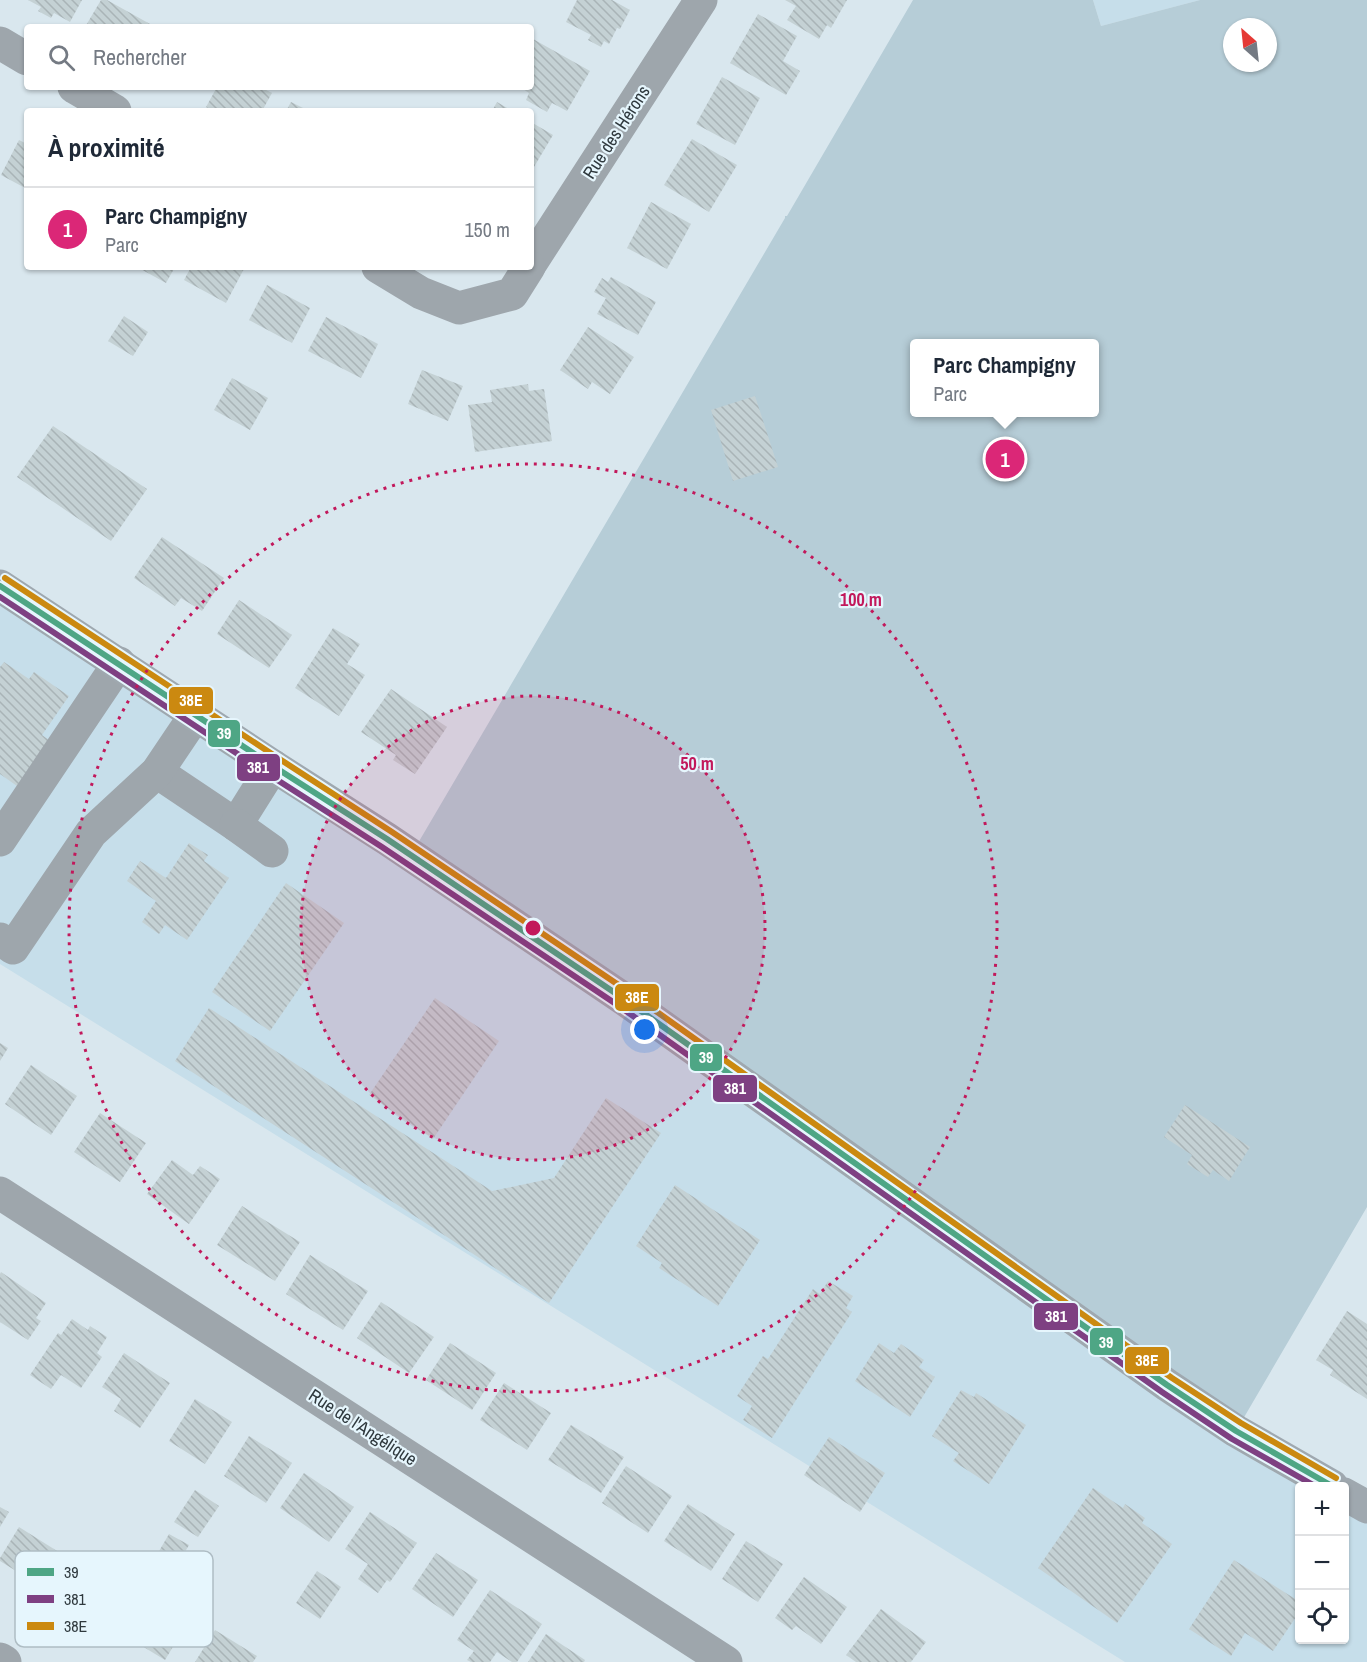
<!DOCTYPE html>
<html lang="fr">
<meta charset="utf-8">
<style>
:root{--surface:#fff;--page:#f2f2f3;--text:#1f2937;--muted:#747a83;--line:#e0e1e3;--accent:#db2777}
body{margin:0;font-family:"Archivo Narrow",sans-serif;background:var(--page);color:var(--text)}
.controls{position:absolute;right:18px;bottom:18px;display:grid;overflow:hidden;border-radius:6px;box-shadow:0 2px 4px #0004}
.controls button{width:54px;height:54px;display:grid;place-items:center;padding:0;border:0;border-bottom:2px solid var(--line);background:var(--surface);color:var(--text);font:30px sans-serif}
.compass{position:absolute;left:1223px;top:18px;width:54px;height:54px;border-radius:50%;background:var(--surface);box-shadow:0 2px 4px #0004;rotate:333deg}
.you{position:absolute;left:645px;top:1030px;width:21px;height:21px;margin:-15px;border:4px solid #fff;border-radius:50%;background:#1a73e8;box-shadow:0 0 0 9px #1a73e833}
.badge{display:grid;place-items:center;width:39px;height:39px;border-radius:50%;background:var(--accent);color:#fff;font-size:20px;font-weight:700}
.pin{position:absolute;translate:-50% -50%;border:3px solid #fff;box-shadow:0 2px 6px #0006}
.popup{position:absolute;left:910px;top:339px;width:189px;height:78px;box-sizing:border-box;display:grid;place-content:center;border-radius:6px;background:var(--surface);filter:drop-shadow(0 2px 4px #0005);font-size:20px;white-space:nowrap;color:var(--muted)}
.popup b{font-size:22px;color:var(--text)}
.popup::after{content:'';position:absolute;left:50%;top:100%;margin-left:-12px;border:12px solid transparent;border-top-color:var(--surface)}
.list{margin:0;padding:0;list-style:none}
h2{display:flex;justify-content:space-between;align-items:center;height:78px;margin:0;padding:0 24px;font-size:26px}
h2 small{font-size:20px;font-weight:400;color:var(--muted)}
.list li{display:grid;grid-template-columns:39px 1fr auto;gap:18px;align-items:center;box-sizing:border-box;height:84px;padding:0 24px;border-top:2px solid var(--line)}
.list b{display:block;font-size:22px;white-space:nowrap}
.list p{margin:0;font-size:20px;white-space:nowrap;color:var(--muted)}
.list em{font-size:20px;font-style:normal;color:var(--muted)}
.icon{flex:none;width:33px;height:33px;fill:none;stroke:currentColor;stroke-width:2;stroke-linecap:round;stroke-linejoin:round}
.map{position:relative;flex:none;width:1367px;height:1662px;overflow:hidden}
.search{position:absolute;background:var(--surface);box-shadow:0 2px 4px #0004;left:24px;top:24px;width:510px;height:66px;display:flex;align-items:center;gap:15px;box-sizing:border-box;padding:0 21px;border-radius:6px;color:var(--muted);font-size:22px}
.panel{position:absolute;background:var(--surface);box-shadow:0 2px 4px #0004;left:24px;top:108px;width:510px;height:162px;border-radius:6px}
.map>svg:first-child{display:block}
.built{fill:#c6deea}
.green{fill:#b6cdd7;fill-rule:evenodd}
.building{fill:url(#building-back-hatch)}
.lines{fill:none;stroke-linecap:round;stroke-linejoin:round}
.minor{stroke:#9ea6ac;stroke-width:33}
.major{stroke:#9fa8af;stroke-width:33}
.bus-1-casing{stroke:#e6f6fd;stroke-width:10}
.bus-2-casing{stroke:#e6f6fd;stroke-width:10}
.bus-3-casing{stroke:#e6f6fd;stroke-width:10}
.bus-1{stroke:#4ea685;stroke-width:6}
.bus-2{stroke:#7e4082;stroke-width:6}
.bus-3{stroke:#cb8910;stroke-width:6}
.ring{fill:none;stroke:#c2185b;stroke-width:3;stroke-dasharray:3 6}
.labels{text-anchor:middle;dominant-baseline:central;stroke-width:4.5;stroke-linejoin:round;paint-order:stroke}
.street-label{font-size:18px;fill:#2f393e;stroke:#e6f6fd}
.key{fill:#e6f6fd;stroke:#afbdc4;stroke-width:1.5}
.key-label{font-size:16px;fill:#2f393e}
.centre{fill:#c2185b;stroke:#e6f6fd;stroke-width:3}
.ring-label{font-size:18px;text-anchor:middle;font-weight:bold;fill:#c2185b;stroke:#e6f6fd;stroke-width:4.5;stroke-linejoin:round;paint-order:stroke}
.line-badge{stroke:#e6f6fd;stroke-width:2}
.badge-label{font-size:16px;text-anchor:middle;font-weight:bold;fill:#fff}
</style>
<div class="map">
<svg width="1367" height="1662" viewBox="0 0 1367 1662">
<defs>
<pattern id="building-back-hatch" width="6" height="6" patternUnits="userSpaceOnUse" patternTransform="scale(1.5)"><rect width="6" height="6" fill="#c4d1d4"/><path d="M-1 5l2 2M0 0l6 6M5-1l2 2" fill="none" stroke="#a9b4b7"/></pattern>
</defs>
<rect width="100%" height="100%" fill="#d9e7ee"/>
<!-- built -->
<g class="built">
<path d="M1093,0h107l-99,26z"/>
<path d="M0,601l411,254 916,631h-27v154h44l1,-142 22,14v150h-242l-1125,-698z"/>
</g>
<!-- green -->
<path class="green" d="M913,0h180l8,26 99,-26h167v1207l-131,224 -825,-576 374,-637v-2h2zM1232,27h36v36h-36zM915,344h180v68h-180z"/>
<!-- building -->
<g class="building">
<path d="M28,0h54l-12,22 -16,-9 -3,5 -13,-7 3,-4z"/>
<path d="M101,0h6l43,24 -2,3h-63z"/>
<path d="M577,0h35l18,10 -10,19 -3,-1 -8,16 -5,-3 -3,6 -13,-7 3,-5 -25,-13z"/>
<path d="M785,0h62l-16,28 -4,-3 -8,14 -32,-19 9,-14z"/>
<path d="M758,14l39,22 -14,25 17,10 -14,24 -56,-32z"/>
<path d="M533,39l57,32 -23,40 -15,-8 -5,9 -21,-12 3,-7 -6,-4 1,-2h7v-12l3,-6 -3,-2v-25z"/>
<path d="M722,77l38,21 -25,47 -39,-21z"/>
<path d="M217,87h43l12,6 -10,18h-49l-7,-4z"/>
<path d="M291,102l18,9h-23z"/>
<path d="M497,102l15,9h-20z"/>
<path d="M531,122l22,13 -22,37z"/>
<path d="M692,139l45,26 -28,47 -45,-27z"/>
<path d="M19,140l8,4v45l-26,-14z"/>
<path d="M651,202l40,22 -24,45 -40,-21z"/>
<path d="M137,267h38l-9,16z"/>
<path d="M191,267h54l-19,36 -42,-23z"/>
<path d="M611,277l45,25 -18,33 -41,-21 9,-16 -12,-6 8,-14 6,4z"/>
<path d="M267,285l43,23 -18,35 -43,-23z"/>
<path d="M124,316l24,16 -15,24 -25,-15z"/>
<path d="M326,317l52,27 -17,34 -53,-27z"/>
<path d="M588,327l46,30 -24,37 -18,-12 -4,7 -28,-19z"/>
<path d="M422,370l41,16 -15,35 -40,-17z"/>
<path d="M232,378l36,20 -18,32 -36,-20z"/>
<path d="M528,384l1,7 15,-2 8,52 -77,11 -7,-47 24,-3 -2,-12z"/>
<path d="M755,396l23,71 -45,14 -22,-71z"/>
<path d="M53,426l94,63 -36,52 -94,-64z"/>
<path d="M162,537l62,41 -22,33 -21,-13 -6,8 -41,-28z"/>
<path d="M239,600l53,35 -23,33 -52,-34z"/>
<path d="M333,628l27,16 -13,20 18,11 -26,41 -44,-28z"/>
<path d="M4,662l25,17 5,-7 35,24 -27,39 7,5 -32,46 -17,-12v-107z"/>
<path d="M391,689l56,38 -32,47 -22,-14 3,-5 -35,-23z"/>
<path d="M189,843l19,12 -4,6 25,17 -42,62 -22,-15 -6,9 -17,-12 14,-21 -29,-20 13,-20 26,17z"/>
<path d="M286,883l58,40 -74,108 -58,-39z"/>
<path d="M435,998l64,43 -66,98 -64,-44z"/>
<path d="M209,1008l283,183 62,-13 52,-80 55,35 -112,170 -374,-242z"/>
<path d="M0,1043l8,5 -8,13z"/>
<path d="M31,1065l46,31 -26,39 -46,-31z"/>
<path d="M1185,1105l65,42 -21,34 -16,-11 -5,7 -21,-13 5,-9 -28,-18z"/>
<path d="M100,1113l46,30 -26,39 -46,-30z"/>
<path d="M172,1160l21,15 7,-9 20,13 -31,45 -42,-30z"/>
<path d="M675,1185l85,55 -42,66 -59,-38 3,-5 -26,-17z"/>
<path d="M242,1206l58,36 -25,39 -58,-36z"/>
<path d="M310,1255l58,36 -25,39 -57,-36z"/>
<path d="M1,1272l45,31 -10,15 5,3 -13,19 -28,-18v-48z"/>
<path d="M828,1281l25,15 -7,12 6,4 -80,126 -29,-18 9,-14 -15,-10 26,-40 5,3 45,-70 7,5z"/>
<path d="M381,1302l53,35 -25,36 -52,-35z"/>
<path d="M1347,1311l20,13v75l-37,-24 3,-5 -17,-10z"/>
<path d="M72,1319l16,11 2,-4 17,11 -10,16 5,4 -21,31 -20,-13 -10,14 -21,-14 28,-42 3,2z"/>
<path d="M450,1343l46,30 -24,37 -46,-30z"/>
<path d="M879,1343l15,10 7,-9 23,16 -5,7 16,10 -25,40 -55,-36z"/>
<path d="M124,1353l46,30 -30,45 -26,-17 7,-12 -19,-12z"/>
<path d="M504,1383l47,30 -24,37 -47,-30z"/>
<path d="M961,1390l13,7 2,-4 50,32 -37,59 -36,-23 6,-8 -27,-17z"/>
<path d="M195,1399l37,23 -27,42 -36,-23z"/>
<path d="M571,1425l53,32 -23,36 -53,-33z"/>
<path d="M249,1436l43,27 -26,40 -42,-27z"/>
<path d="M829,1437l56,36 -25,39 -56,-37z"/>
<path d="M626,1466l46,30 -24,37 -46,-30z"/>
<path d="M304,1473l50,34 -25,35 -49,-34z"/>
<path d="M1093,1488l30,20 2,-4 20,14 -3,5 30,21 -55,79 -79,-55z"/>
<path d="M195,1490l24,16 -21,31 -24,-15z"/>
<path d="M688,1504l47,30 -24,37 -47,-30z"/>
<path d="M0,1507l9,5 -9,15z"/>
<path d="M370,1512l47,31 -27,39 -3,-2 -9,13 -20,-14 10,-15 -23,-15z"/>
<path d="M19,1527l46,29 -20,33 -45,-28v-3z"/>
<path d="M169,1534l20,11 -14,24 -20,-11z"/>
<path d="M746,1541l37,23 -25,38 -36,-23z"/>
<path d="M436,1553l42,27 -25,37 -41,-28z"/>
<path d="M1234,1560l66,42v9l-27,40 -28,-18 -14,23 -42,-27z"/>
<path d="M86,1561l43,24 -22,38 -42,-24z"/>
<path d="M317,1571l24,16 -21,32 -24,-16z"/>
<path d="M804,1577l43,30 -26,37 -25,-18 -4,4 -17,-12z"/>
<path d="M490,1590l52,34 -25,38h-5l-15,-10 -7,10h-19l-4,-2 7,-9 -17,-11z"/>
<path d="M139,1599l46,28 -20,33 -46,-28z"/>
<path d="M881,1609l45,33 -15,20h-55l-10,-7z"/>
<path d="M215,1630l42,26 -4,6h-58z"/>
<path d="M546,1634l39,26 -1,2h-56z"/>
</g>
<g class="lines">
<!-- minor -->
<g class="minor">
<path d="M0,43l27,16"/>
<path d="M74,87l41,24"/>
<path d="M531,263l170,-263"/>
<path d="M378,267l43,26 38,15 53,-14 17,-27"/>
<path d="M157,772l79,53 37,-59"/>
<path d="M236,825l36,26"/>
<path d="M0,840l119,-177"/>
<path d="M0,939l13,9 78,-115 66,-61 39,-58"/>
<path d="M0,1193l726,469"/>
<path d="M0,1659l5,3"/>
</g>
<!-- major -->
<g class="major">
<path d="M0,586l273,180 114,73 237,160 543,386 69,46 96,55"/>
<path d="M1344,1494l23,13"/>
</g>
<!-- bus-1 casing -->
<g class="bus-1-casing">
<path id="bus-1" d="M0,586l273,180 114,73 237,160 543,386 69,46 96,55"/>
</g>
<!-- bus-2 casing -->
<g class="bus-2-casing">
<path id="bus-2" d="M0,597l268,177 114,73 237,159 543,386 70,47 83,47"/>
</g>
<!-- bus-3 casing -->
<g class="bus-3-casing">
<path id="bus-3" d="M5,578l273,180 114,74 237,160 543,386 69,45 95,55"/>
</g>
<!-- bus-1 -->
<use href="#bus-1" class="bus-1"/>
<!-- bus-2 -->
<use href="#bus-2" class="bus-2"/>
<!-- bus-3 -->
<use href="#bus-3" class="bus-3"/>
</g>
<!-- distance rings -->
<circle cx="533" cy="928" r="232" fill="#c2185b" fill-opacity=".12"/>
<g class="ring">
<circle cx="533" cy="928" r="232"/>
<circle cx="533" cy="928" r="464"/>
</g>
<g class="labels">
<!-- street labels -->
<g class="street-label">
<text transform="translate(616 132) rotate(-57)">Rue des Hérons</text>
<text transform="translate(363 1427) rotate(33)">Rue de l'Angélique</text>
</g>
</g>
<!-- legend -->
<rect x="15" y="1551" width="198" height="96" rx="9" class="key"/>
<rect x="27" y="1568" width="27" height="8" fill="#4ea685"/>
<rect x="27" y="1595" width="27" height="8" fill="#7e4082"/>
<rect x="27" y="1622" width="27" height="8" fill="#cb8910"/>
<g class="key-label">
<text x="64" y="1578">39</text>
<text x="64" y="1605">381</text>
<text x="64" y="1632">38E</text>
</g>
<circle cx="533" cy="928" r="9" class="centre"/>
<g class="ring-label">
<text x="861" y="606">100 m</text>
<text x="697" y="770">50 m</text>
</g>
<g class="line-badge">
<rect x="168" y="686" width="46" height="29" rx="6" fill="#cb8910"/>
<rect x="207" y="719" width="34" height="29" rx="6" fill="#4ea685"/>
<rect x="236" y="753" width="45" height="29" rx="6" fill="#7e4082"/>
<rect x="614" y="983" width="46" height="29" rx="6" fill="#cb8910"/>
<rect x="689" y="1043" width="34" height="29" rx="6" fill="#4ea685"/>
<rect x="712" y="1074" width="46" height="29" rx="6" fill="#7e4082"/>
<rect x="1033" y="1302" width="46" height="29" rx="6" fill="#7e4082"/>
<rect x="1089" y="1327" width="35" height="29" rx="6" fill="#4ea685"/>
<rect x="1124" y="1346" width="46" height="29" rx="6" fill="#cb8910"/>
</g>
<g class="badge-label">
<text x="191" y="706">38E</text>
<text x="224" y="739">39</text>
<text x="258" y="773">381</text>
<text x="637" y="1003">38E</text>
<text x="706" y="1063">39</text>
<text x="735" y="1094">381</text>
<text x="1056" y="1322">381</text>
<text x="1106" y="1348">39</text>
<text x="1147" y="1366">38E</text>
</g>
</svg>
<div class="controls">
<button>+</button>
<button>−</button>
<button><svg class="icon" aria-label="locate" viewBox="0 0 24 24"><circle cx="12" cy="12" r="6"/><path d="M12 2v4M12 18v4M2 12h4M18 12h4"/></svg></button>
</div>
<svg class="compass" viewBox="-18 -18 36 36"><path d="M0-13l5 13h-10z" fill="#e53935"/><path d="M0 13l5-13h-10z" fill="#747a83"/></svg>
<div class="you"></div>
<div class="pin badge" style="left:1005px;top:459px">1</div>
<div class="popup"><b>Parc Champigny</b>Parc</div>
<div class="search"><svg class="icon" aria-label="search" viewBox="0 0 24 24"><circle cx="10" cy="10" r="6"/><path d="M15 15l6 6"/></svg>Rechercher</div>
<section class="panel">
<h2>À proximité<small></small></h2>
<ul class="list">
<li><span class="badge">1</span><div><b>Parc Champigny</b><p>Parc</p></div><em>150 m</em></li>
</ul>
</section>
</div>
